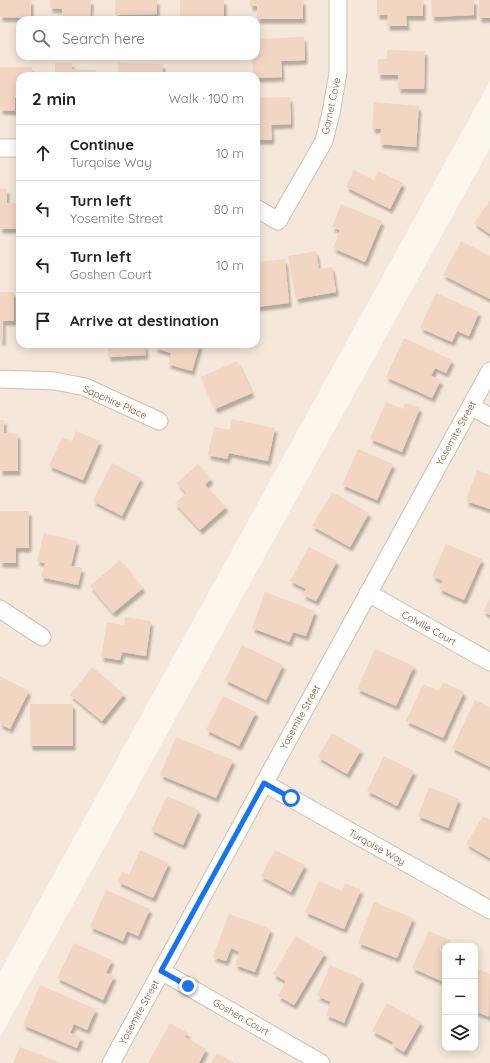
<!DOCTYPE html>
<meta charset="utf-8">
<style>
:root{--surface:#fff;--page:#f2f2f2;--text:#222;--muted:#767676;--line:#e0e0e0}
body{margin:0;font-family:Quicksand,sans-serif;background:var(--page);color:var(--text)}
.controls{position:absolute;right:12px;bottom:12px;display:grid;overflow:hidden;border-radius:8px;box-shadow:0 2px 10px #0003}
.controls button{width:36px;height:36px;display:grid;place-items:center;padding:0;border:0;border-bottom:1px solid var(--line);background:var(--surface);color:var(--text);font:20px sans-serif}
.stop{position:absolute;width:12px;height:12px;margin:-9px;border:3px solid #1a73e8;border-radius:50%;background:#fff}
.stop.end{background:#1a73e8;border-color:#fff;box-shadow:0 1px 4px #0008}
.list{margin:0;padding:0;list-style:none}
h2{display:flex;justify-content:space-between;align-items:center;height:52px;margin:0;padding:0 16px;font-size:17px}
h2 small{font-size:13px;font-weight:400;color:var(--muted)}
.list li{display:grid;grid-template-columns:26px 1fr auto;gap:12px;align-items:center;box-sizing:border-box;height:56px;padding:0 16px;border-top:1px solid var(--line)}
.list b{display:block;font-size:15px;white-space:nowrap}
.list p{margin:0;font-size:13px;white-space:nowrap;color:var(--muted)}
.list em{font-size:13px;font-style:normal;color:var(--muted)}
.icon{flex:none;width:22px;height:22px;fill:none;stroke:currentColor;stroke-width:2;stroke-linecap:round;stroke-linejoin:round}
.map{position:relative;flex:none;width:490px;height:1063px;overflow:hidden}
.search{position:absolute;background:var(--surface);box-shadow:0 2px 10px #0003;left:16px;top:16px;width:244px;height:44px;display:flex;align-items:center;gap:10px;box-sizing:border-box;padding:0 14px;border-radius:12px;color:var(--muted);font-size:15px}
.panel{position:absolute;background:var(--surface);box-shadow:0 2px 10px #0003;left:16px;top:72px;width:244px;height:276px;border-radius:12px}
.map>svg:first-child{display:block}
.residential{fill:#f5e8da;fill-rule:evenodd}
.building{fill:#f3d5c3;filter:url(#shadow)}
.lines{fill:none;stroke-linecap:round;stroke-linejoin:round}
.minor-casing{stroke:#d1beb0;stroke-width:19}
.minor{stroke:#fff;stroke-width:17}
.route{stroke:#1a73e8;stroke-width:5}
.labels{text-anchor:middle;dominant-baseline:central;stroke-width:3;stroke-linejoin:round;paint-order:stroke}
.street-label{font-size:10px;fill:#7a5c4d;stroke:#fffaf3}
</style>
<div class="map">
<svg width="490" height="1063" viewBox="0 0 490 1063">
<defs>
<filter id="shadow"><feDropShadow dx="2.5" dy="4.5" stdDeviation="1" flood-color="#0004"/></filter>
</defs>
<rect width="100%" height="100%" fill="#fdf6ec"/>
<!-- residential -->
<g class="residential">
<path d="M0,0h490v81l-490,891zM20,20h236v36h-236zM20,76h236v268h-236z"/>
<path d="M490,148v915h-490v-26zM445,946h30v102h-30z"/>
</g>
<!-- building -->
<g class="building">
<path d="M0,0h31v18l-31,-1z"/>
<path d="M50,0h41l-1,20h-28v-11l-12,-1z"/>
<path d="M115,0h42v14l-42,1z"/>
<rect x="180" y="0" width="44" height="17"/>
<path d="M250,0h53v19h-46v-13h-7z"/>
<path d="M377,0h46v16h-17l1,10h-20l1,-11h-11z"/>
<path d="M431,0h43v15l-42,2z"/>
<rect x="479" y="0" width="11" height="18"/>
<path d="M304,37l1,23 -24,1 1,16 -26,1v-2h-3l-1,-20h4v-17z"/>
<path d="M387,50l38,1 -1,38h-26v-14h-20v-16h9z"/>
<path d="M55,63h17v6l24,1v6h-41z"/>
<path d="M118,63l45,1 -1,12h-44z"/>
<path d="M0,67h32v9h-12v22h-5v13l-15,-1z"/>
<path d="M290,97l1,27 -20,1 1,15h-16v-42z"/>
<path d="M374,102l45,4 -3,41 -36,-3 1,-15h-9z"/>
<path d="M354,170l20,10 4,-9 25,12 -13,26 -44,-22z"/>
<path d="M0,189h7v14h13v26h-20z"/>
<path d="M490,200v34l-16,-11z"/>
<path d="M341,204l41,17 -17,41 -32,-14 7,-18 -8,-3z"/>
<path d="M461,241l29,15v43l-47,-24z"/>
<path d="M316,251l3,18 13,-2 4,25 -40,7 -8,-43z"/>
<path d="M285,259l4,44 -33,4v-31h2l-2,-14z"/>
<path d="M0,292h14v29h-11v20h-3z"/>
<path d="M436,293l43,19 -10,24 -12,-5 -5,11 -32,-14z"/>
<path d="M404,338l48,22 -6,13 -11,-5 -4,8 10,4 -9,18 -46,-21z"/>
<path d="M108,344h37l1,11 -38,2z"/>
<path d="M156,344h44l-8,27 -24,-7 3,-11 -16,-5z"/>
<path d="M237,361l15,32 -37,16 -14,-32z"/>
<path d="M386,402l17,7 2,-6 15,5 -18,44 -32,-13z"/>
<path d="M232,419l43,9 -7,33 -39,-8 -2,6 -19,-4 6,-28 16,3z"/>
<path d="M0,420h4v13l14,1v37h-18z"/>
<path d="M76,431l24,10 -17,39 -34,-14 13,-29 10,4z"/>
<path d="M358,449l35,15 -16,36 -35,-15z"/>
<path d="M112,463l29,15 -19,38 -29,-15z"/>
<path d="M198,464l13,15 -6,6 21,22 -26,23 -25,-27 11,-10 -9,-10z"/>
<path d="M477,470l13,5v34l-24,-8z"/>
<path d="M332,492l37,21 -19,34 -38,-21z"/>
<path d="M0,511h29v37h-13v15h-16z"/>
<path d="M44,533l33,8 -6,25 11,2 -4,17 -37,-8 4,-14 -8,-2z"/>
<path d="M446,544l36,15 -18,41 -25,-11 4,-8 -11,-5z"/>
<path d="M309,547l28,14 -21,40 -13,-6 3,-6 -16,-8z"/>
<path d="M120,560l23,28 -30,25 -23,-27z"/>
<path d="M265,592l50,19 -9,25 -13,-4 -4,10 -37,-14z"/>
<path d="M490,599v16l-7,-4z"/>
<path d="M125,617l26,4 -5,35 -24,-4 -2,8 -19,-3 6,-35 17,3z"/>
<path d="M242,645l41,20 -17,35 -41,-20z"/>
<path d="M375,649l39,17 -18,40 -39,-17z"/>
<path d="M92,667l32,27 -22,27 -32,-26z"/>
<path d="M0,676l29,15 -19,38 -10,-5z"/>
<path d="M443,682l21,10 -21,46 -37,-17 17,-37 16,7z"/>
<path d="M223,696l33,16 -17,34 -33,-16z"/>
<path d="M475,700l15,7v60l-38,-19z"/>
<rect x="30" y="704" width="43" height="42"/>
<path d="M332,733l29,17 -14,24 -29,-17z"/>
<path d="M176,737l57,23 -17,38 -56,-23z"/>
<path d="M384,756l30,15 -17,35 -30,-15z"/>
<path d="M429,787l30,12 -11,29 -30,-12z"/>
<path d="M167,796l32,14 -16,35 -32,-15z"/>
<path d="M483,816l7,4v38l-24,-14z"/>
<path d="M140,850l29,13 -16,35 -35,-16 4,-10 7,3z"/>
<path d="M275,850l30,15 -14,27 -30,-16z"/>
<path d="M319,881l23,10 3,-8 16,7 -17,39 -39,-17z"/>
<path d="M106,890l44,19 -12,27 -11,-5 -4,10 -33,-14z"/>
<path d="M374,902l39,16 -16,40 -39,-15z"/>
<path d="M229,914l42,15 -16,43 -20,-7 4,-13 -8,-4 -5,13 -13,-4z"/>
<path d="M429,931l21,9 -2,6h-3v32l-1,4 -32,-14z"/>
<path d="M296,936l29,17 -31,52 -16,-9 8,-15 -13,-7z"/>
<path d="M74,943l38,17 -6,13 8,3 -11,24 -46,-22z"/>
<path d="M330,965l32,14 -18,44 -18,-8 5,-13 -14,-6z"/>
<path d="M476,968l14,6 -1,43 -14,-6z"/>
<path d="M40,985l56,24 -9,21 -13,-6 -4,9 11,4 -4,11 -54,-23z"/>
<path d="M387,1003l34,19 -17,30 -12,-7 1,-3 -21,-11z"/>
<path d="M170,1023l18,10 -3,4 21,12 -7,14h-51z"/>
<path d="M20,1047l41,16h-48z"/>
<path d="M217,1053l17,10h-23z"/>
</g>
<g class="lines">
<!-- minor casing -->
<g class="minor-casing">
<g id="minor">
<path d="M0,148h20"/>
<path d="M256,208l22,13 46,-80 7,-28 7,-40v-73"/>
<path d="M0,379l55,2 30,6 74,34"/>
<path d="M471,406l19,11"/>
<path d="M368,593l122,69"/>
<path d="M0,609l42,28"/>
<path d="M264,783l226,127"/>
<path d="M161,971l160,92"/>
<path d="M111,1063l379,-692"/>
</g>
</g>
<!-- minor -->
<use href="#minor" class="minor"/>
</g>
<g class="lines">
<!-- route -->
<path class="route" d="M188,986l-27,-15 103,-188 27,15"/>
</g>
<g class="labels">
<!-- street labels -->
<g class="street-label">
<text transform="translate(331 106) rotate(-78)">Garnet Cove</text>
<text transform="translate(115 402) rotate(24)">Sapphire Place</text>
<text transform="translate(456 433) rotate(-61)">Yosemite Street</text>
<text transform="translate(429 628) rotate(29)">Colville Court</text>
<text transform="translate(300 717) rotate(-61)">Yosemite Street</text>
<text transform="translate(377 847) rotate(29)">Turqoise Way</text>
<text transform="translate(139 1012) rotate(-61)">Yosemite Street</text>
<text transform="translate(241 1017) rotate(30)">Goshen Court</text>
</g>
</g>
</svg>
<div class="controls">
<button>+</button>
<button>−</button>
<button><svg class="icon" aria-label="layers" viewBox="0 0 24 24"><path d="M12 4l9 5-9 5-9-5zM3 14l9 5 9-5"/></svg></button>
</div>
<div class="stop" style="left:291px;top:798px"></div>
<div class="stop end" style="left:188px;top:986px"></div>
<div class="search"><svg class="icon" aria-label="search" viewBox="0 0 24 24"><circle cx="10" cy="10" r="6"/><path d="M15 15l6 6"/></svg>Search here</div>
<section class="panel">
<h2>2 min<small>Walk · 100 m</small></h2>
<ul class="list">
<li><svg class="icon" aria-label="ahead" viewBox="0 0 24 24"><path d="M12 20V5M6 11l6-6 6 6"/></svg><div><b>Continue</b><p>Turqoise Way</p></div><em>10 m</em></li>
<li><svg class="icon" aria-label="left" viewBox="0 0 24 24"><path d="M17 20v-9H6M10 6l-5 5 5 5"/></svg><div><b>Turn left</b><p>Yosemite Street</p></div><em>80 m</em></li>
<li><svg class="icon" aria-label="left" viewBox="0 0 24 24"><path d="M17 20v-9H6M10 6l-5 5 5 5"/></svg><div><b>Turn left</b><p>Goshen Court</p></div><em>10 m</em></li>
<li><svg class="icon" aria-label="arrive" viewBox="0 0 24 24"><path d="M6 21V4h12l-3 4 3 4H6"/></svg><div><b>Arrive at destination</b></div></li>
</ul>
</section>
</div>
